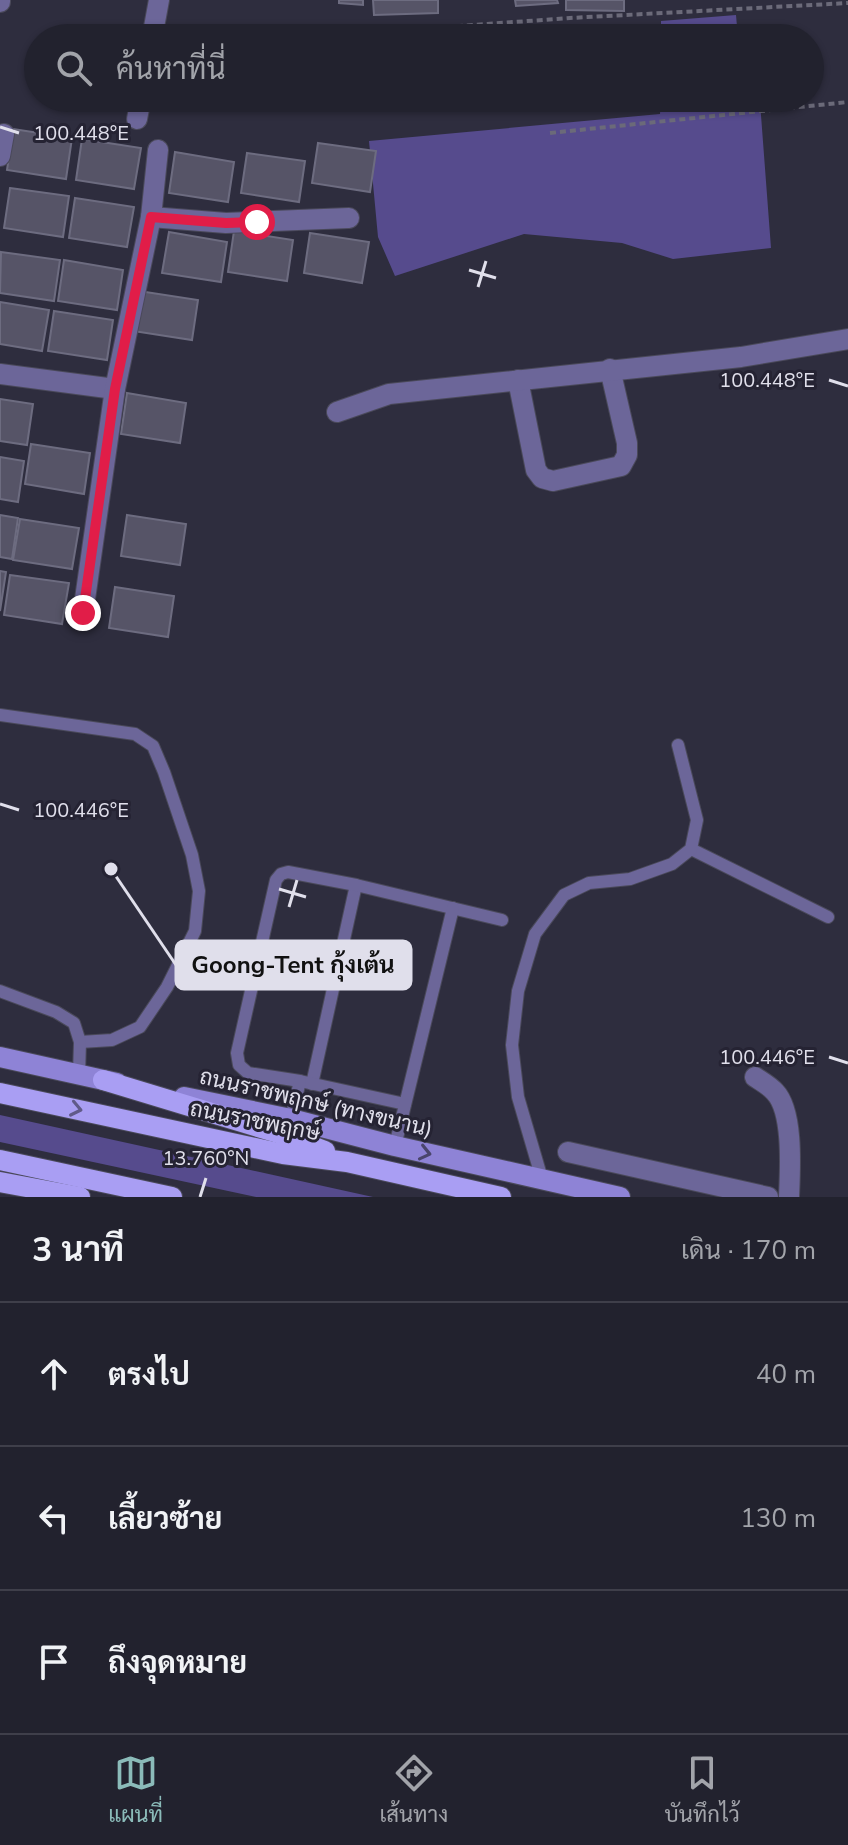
<!DOCTYPE html>
<html lang="th">
<meta charset="utf-8">
<style>
:root{--surface:#22222e;--page:#2e2f3a;--text:#f1f3f6;--muted:#a2a4aa;--line:#3f3f4a;--accent:#8bbbb9}
body{margin:0;font-family:"Nunito Sans",Sarabun,sans-serif;background:var(--page);color:var(--text)}
.stop{position:absolute;width:24px;height:24px;margin:-18px;border:6px solid #e11d48;border-radius:50%;background:#fff}
.stop.end{background:#e11d48;border-color:#fff;box-shadow:0 2px 8px #0008}
.list{margin:0;padding:0;list-style:none}
h2{display:flex;justify-content:space-between;align-items:center;height:104px;margin:0;padding:0 32px;font-size:34px}
h2 small{font-size:26px;font-weight:400;color:var(--muted)}
.list li{display:grid;grid-template-columns:52px 1fr auto;gap:24px;align-items:center;box-sizing:border-box;height:144px;padding:0 32px;border-top:2px solid var(--line)}
.list b{display:block;font-size:30px;white-space:nowrap}
.list em{font-size:26px;font-style:normal;color:var(--muted)}
.icon{flex:none;width:44px;height:44px;fill:none;stroke:currentColor;stroke-width:2;stroke-linecap:round;stroke-linejoin:round}
.map{position:relative;flex:none;width:848px;height:1197px;overflow:hidden}
.search{position:absolute;background:var(--surface);box-shadow:0 2px 6px #0004;left:24px;right:24px;top:24px;height:88px;display:flex;align-items:center;gap:20px;box-sizing:border-box;padding:0 28px;border-radius:44px;color:var(--muted);font-size:30px}
.sheet{height:536px;background:var(--surface)}
nav{display:flex;justify-content:space-around;align-items:center;box-sizing:border-box;height:112px;border-top:2px solid var(--line);background:var(--surface);font-size:22px;color:var(--muted)}
nav a{display:grid;justify-items:center;gap:4px}
nav .on{color:var(--accent)}
.map>svg:first-child{display:block}
.green{fill:#564b8d}
.building{fill:#565467;stroke:#6d6c80;stroke-width:2}
.lines{fill:none;stroke-linecap:round;stroke-linejoin:round}
.service-casing{stroke:#4a495a;stroke-width:14}
.minor-casing{stroke:#4a495a;stroke-width:22}
.secondary-casing{stroke:#4a495a;stroke-width:22}
.primary-casing{stroke:#4a495a;stroke-width:22}
.path{stroke:#6b6a79;stroke-width:4;stroke-dasharray:6 4;stroke-linecap:butt}
.service{stroke:#6c6699;stroke-width:12}
.minor{stroke:#6c6699;stroke-width:20}
.secondary{stroke:#8e83d6;stroke-width:20}
.primary{stroke:#a99ef3;stroke-width:20}
.oneway{stroke:#605a89}
.oneway2{stroke:#4a456c}
.route{stroke:#e11d48;stroke-width:10}
.ticks{fill:none;stroke:#e0dfeb;stroke-width:3}
.labels{text-anchor:middle;dominant-baseline:central;stroke-width:6;stroke-linejoin:round;paint-order:stroke}
.street-label{font-size:22px;fill:#e0dfeb;stroke:#252333}
.ticks-label{font-size:20px;text-anchor:middle;fill:#e0dfeb;stroke:#252333;stroke-width:6;stroke-linejoin:round;paint-order:stroke}
.leader{fill:none;stroke:#e0dfeb;stroke-width:3}
.callout-dot{fill:#e0dfeb;stroke:#252333;stroke-width:3}
.callout{fill:#e0dfeb;stroke:#e0dfeb;stroke-width:3}
.callout-label{font-size:24px;text-anchor:middle;font-weight:bold;fill:#111}
</style>
<div class="map">
<svg width="848" height="1197" viewBox="0 0 848 1197">
<rect width="100%" height="100%" fill="#2e2d3e"/>
<!-- green -->
<g class="green">
<path d="M736,15l2,23h-77v-17z"/>
<path d="M661,98h81l1,5 17,-1 11,146 -98,11 -51,-16 -98,-9 -129,42 -17,-39 -9,-96 291,-27z"/>
<path d="M0,1115l373,82h-117l-256,-55z"/>
</g>
<!-- building -->
<g class="building">
<path d="M339,0h24v5l-24,-2z"/>
<path d="M373,0h65v13l-64,2z"/>
<path d="M515,0h42l1,3 -42,3z"/>
<path d="M566,0h58v11l-58,-1z"/>
<path d="M13,129l59,9 -6,41 -59,-9z"/>
<path d="M82,139l59,9 -7,41 -58,-9z"/>
<path d="M318,143l58,8 -6,41 -58,-9z"/>
<path d="M175,152l59,10 -6,40 -59,-9z"/>
<path d="M247,153l58,8 -6,41 -58,-9z"/>
<path d="M10,188l59,8 -6,41 -59,-9z"/>
<path d="M75,198l59,9 -7,40 -58,-9z"/>
<path d="M234,231l59,9 -6,41 -59,-9z"/>
<path d="M169,232l58,10 -6,40 -59,-9z"/>
<path d="M310,233l59,9 -7,41 -58,-10z"/>
<path d="M1,252l59,8 -6,41 -54,-8z"/>
<path d="M64,260l59,10 -6,40 -59,-9z"/>
<path d="M139,291l59,9 -6,40 -59,-9z"/>
<path d="M0,302l49,8 -7,41 -42,-7z"/>
<path d="M54,311l59,9 -6,40 -59,-9z"/>
<path d="M127,393l59,10 -6,40 -59,-9z"/>
<path d="M0,399l33,5 -6,41 -27,-4z"/>
<path d="M31,444l59,9 -6,41 -59,-10z"/>
<path d="M0,457l24,4 -6,41 -18,-3z"/>
<path d="M0,515l18,3 -6,41 -12,-2z"/>
<path d="M127,515l59,9 -6,41 -59,-9z"/>
<path d="M20,519l59,9 -7,41 -59,-9z"/>
<path d="M0,571l6,1 -6,39z"/>
<path d="M10,575l59,8 -7,41 -58,-9z"/>
<path d="M115,587l59,9 -6,41 -59,-9z"/>
</g>
<g class="lines">
<!-- service casing -->
<g class="service-casing">
<g id="service">
<path d="M0,715l135,19 18,12 11,26 28,83 7,36 -4,40 -28,56 -27,40 -28,13 -32,2"/>
<path d="M691,849l137,68"/>
<path d="M0,991l56,21 18,11 6,19 -1,32"/>
<path d="M312,1084l44,-199"/>
<path d="M405,1104l-105,-23 -52,-8 -9,-8 -2,-12 39,-173 5,-6 7,-2 68,13 146,35"/>
<path d="M291,1119l9,-38"/>
<path d="M395,1146l58,-238"/>
<path d="M542,1179l-24,-82 -6,-52 6,-54 17,-57 29,-39 25,-12 41,-4 42,-15 19,-15 6,-29 -19,-75"/>
</g>
</g>
<!-- minor casing -->
<g class="minor-casing">
<g id="minor">
<path d="M0,2v-2"/>
<path d="M152,38l7,-38"/>
<path d="M137,119l4,-21"/>
<path d="M0,156l4,-22"/>
<path d="M151,217l75,6 123,-5"/>
<path d="M0,374l115,15"/>
<path d="M518,380l18,90 6,8 11,3 68,-15 6,-11v-12l-17,-74"/>
<path d="M337,412l52,-18 352,-37 107,-18"/>
<path d="M83,613l32,-224 36,-172 7,-67"/>
<path d="M755,1077c6,4 15,9 20,15 19,20 15,79 14,105"/>
<path d="M568,1152l200,45"/>
</g>
</g>
<!-- secondary casing -->
<g class="secondary-casing">
<g id="secondary">
<path d="M0,1057l117,26"/>
<path d="M184,1097l107,22 104,27 225,51"/>
</g>
</g>
<!-- primary casing -->
<g class="primary-casing">
<g id="primary">
<path d="M103,1080l175,53 47,18"/>
<path d="M0,1093l283,61 64,8 154,35"/>
<path d="M0,1160l172,37"/>
<path d="M0,1182l80,15"/>
</g>
</g>
<!-- path -->
<g class="path">
<path d="M417,29l153,-11 278,-15"/>
<path d="M550,133l298,-31"/>
</g>
<!-- service -->
<use href="#service" class="service"/>
<!-- minor -->
<use href="#minor" class="minor"/>
<!-- secondary -->
<use href="#secondary" class="secondary"/>
<!-- primary -->
<use href="#primary" class="primary"/>
</g>
<!-- one-way arrows -->
<defs><path id="oneway-chevron" d="M-2-3.5L2.5 0L-2 3.5" fill="none" stroke-width="1.6" stroke-linecap="round" stroke-linejoin="round" transform="scale(2)"/></defs>
<use class="oneway" href="#oneway-chevron" transform="translate(76 1109) rotate(12)"/>
<use class="oneway2" href="#oneway-chevron" transform="translate(425 1153) rotate(13)"/>
<g class="lines">
<!-- route -->
<path class="route" d="M83,613l32,-224 36,-172 75,6 31,-1"/>
</g>
<!-- ticks -->
<path class="ticks" d="M0,127l19,6M469,270l27,8M478,287l8,-26M829,380l19,6M0,804l19,6M279,889l27,8M289,907l8,-27M829,1057l19,6M200,1197l6,-19"/>
<g class="labels">
<!-- street labels -->
<g class="street-label">
<text transform="translate(316 1103) rotate(13)">ถนนราชพฤกษ์ (ทางขนาน)</text>
<text transform="translate(255 1121) rotate(11)">ถนนราชพฤกษ์</text>
</g>
</g>
<g class="ticks-label">
<text x="81" y="140">100.448°E</text>
<text x="767" y="387">100.448°E</text>
<text x="81" y="817">100.446°E</text>
<text x="767" y="1064">100.446°E</text>
<text x="206" y="1165">13.760°N</text>
</g>
<!-- callouts -->
<path class="leader" d="M111 869L176 965"/>
<circle class="callout-dot" cx="111" cy="869" r="8"/>
<rect class="callout" x="176" y="941" width="235" height="48" rx="8"/>
<g class="callout-label">
<text x="293" y="973">Goong-Tent กุ้งเต้น</text>
</g>
</svg>
<div class="stop" style="left:257px;top:222px"></div>
<div class="stop end" style="left:83px;top:613px"></div>
<div class="search"><svg class="icon" aria-label="search" viewBox="0 0 24 24"><circle cx="10" cy="10" r="6"/><path d="M15 15l6 6"/></svg>ค้นหาที่นี่</div>
</div>
<section class="sheet">
<h2>3 นาที<small>เดิน · 170 m</small></h2>
<ul class="list">
<li><svg class="icon" aria-label="ahead" viewBox="0 0 24 24"><path d="M12 20V5M6 11l6-6 6 6"/></svg><div><b>ตรงไป</b></div><em>40 m</em></li>
<li><svg class="icon" aria-label="left" viewBox="0 0 24 24"><path d="M17 20v-9H6M10 6l-5 5 5 5"/></svg><div><b>เลี้ยวซ้าย</b></div><em>130 m</em></li>
<li><svg class="icon" aria-label="arrive" viewBox="0 0 24 24"><path d="M6 21V4h12l-3 4 3 4H6"/></svg><div><b>ถึงจุดหมาย</b></div></li>
</ul>
</section>
<nav>
<a class="on"><svg class="icon" aria-label="map" viewBox="0 0 24 24"><path d="M3 6l6-2 6 2 6-2v14l-6 2-6-2-6 2zM9 4v14M15 6v14"/></svg>แผนที่</a>
<a><svg class="icon" aria-label="directions" viewBox="0 0 24 24"><path d="M12 3l9 9-9 9-9-9zM9 14v-3h6M13 9l2 2-2 2"/></svg>เส้นทาง</a>
<a><svg class="icon" aria-label="saved" viewBox="0 0 24 24"><path d="M7 4h10v16l-5-4-5 4z"/></svg>บันทึกไว้</a>
</nav>
